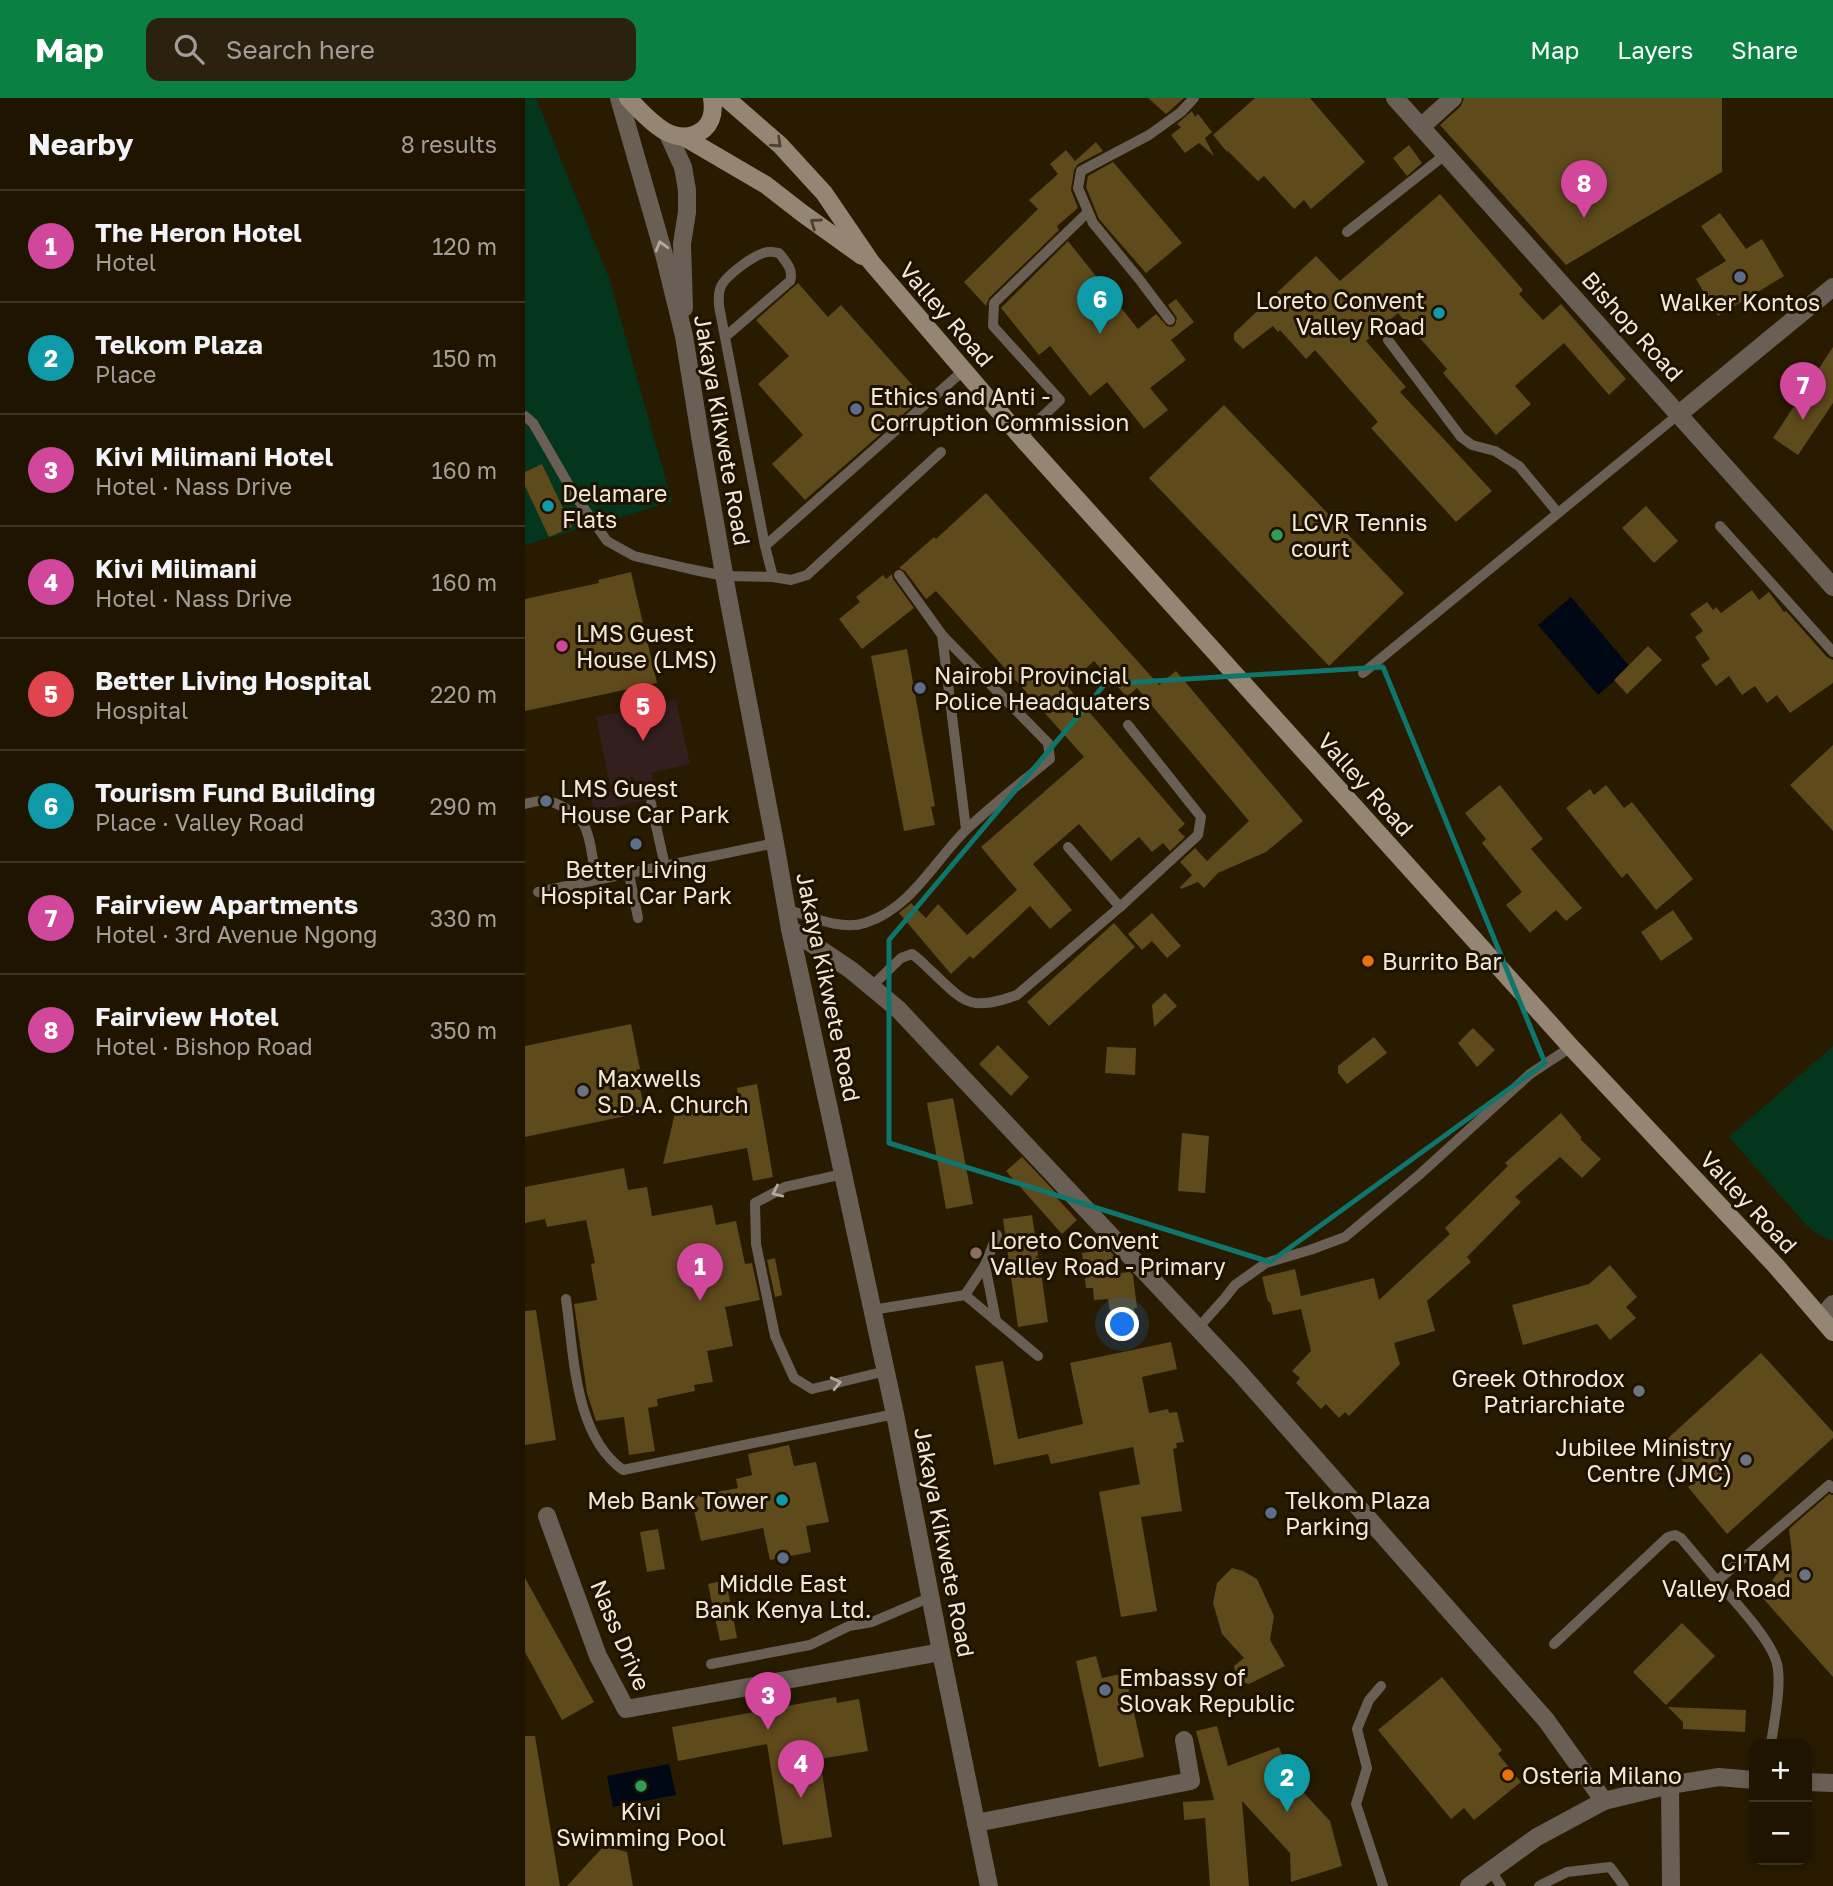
<!DOCTYPE html>
<meta charset="utf-8">
<style>
:root{--surface:#1e1400;--page:#2b210f;--text:#f1f3f6;--muted:#a19e99;--line:#3c3322;--accent:#0b8043}
body{margin:0;font-family:"Golos Text",sans-serif;background:var(--page);color:var(--text)}
.controls{position:absolute;right:21px;bottom:21px;display:grid;overflow:hidden;border-radius:14px;box-shadow:0 4px 10px #0003}
.controls button{width:63px;height:63px;display:grid;place-items:center;padding:0;border:0;border-bottom:2px solid var(--line);background:var(--surface);color:var(--text);font:35px sans-serif}
.you{position:absolute;left:598px;top:1227px;width:24px;height:24px;margin:-18px;border:5px solid #fff;border-radius:50%;background:#1a73e8;box-shadow:0 0 0 10px #1a73e833}
.badge{display:grid;place-items:center;width:46px;height:46px;border-radius:50%;background:var(--accent);color:#fff;font-size:23px;font-weight:700}
.pin{position:absolute;translate:-50% -58px;filter:drop-shadow(0 2px 4px #0008)}
.pin::after{content:'';position:absolute;top:37px;width:24px;height:21px;background:inherit;clip-path:polygon(0 0,100% 0,50% 100%)}
.list{margin:0;padding:0;list-style:none}
h2{display:flex;justify-content:space-between;align-items:center;height:91px;margin:0;padding:0 28px;font-size:30px}
h2 small{font-size:23px;font-weight:400;color:var(--muted)}
.list li{display:grid;grid-template-columns:46px 1fr auto;gap:21px;align-items:center;box-sizing:border-box;height:112px;padding:0 28px;border-top:2px solid var(--line)}
.list b{display:block;font-size:26px;white-space:nowrap}
.list p{margin:0;font-size:23px;white-space:nowrap;color:var(--muted)}
.list em{font-size:23px;font-style:normal;color:var(--muted)}
.icon{flex:none;width:38px;height:38px;fill:none;stroke:currentColor;stroke-width:2;stroke-linecap:round;stroke-linejoin:round}
.map{position:relative;flex:none;width:1308px;height:1788px;overflow:hidden}
header{display:flex;align-items:center;gap:42px;box-sizing:border-box;height:98px;padding:0 35px;background:var(--accent);color:#fff}
header strong{font-size:33px}
nav{display:flex;gap:38px;margin-inline-start:auto;font-size:24px}
.search{width:490px;height:63px;background:var(--page);display:flex;align-items:center;gap:18px;box-sizing:border-box;padding:0 24px;border-radius:14px;color:var(--muted);font-size:26px}
main{display:flex}
aside{flex:1;background:var(--surface)}
.map>svg:first-child{display:block}
.medical{fill:#321f1e}
.green{fill:#03361d}
.water{fill:#000715}
.building{fill:#5f4a1c}
.lines{fill:none;stroke-linecap:round;stroke-linejoin:round}
.service{stroke:#695f54;stroke-width:10}
.minor{stroke:#695f54;stroke-width:18}
.tertiary{stroke:#695f54;stroke-width:18}
.secondary{stroke:#958573;stroke-width:18}
.oneway{stroke:#4e402e}
.oneway2{stroke:#b4aa9d}
.marked{fill:none;stroke:#0f766e;stroke-width:5;stroke-linejoin:round}
.service-dot{fill:#5c6f8a;stroke:#1e1200;stroke-width:2.5}
.culture-dot{fill:#0f9aa8;stroke:#1e1200;stroke-width:2.5}
.leisure-dot{fill:#2e9e5b;stroke:#1e1200;stroke-width:2.5}
.hotel-dot{fill:#d1479c;stroke:#1e1200;stroke-width:2.5}
.food-dot{fill:#e8710a;stroke:#1e1200;stroke-width:2.5}
.worship-dot{fill:#6b7280;stroke:#1e1200;stroke-width:2.5}
.education-dot{fill:#8d6e63;stroke:#1e1200;stroke-width:2.5}
.labels{text-anchor:middle;dominant-baseline:central;stroke-width:6;stroke-linejoin:round;paint-order:stroke}
.poi-label{font-size:23px;fill:#f1e8d8;stroke:#1e1200;text-anchor:start}
.street-label{font-size:23px;fill:#f1e8d8;stroke:#1e1200}
</style>
<header>
<strong>Map</strong>
<div class="search"><svg class="icon" aria-label="search" viewBox="0 0 24 24"><circle cx="10" cy="10" r="6"/><path d="M15 15l6 6"/></svg>Search here</div>
<nav><a>Map</a><a>Layers</a><a>Share</a></nav>
</header>
<main>
<aside>
<h2>Nearby<small>8 results</small></h2>
<ul class="list">
<li><span class="badge" style="background:#d1479c">1</span><div><b>The Heron Hotel</b><p>Hotel</p></div><em>120 m</em></li>
<li><span class="badge" style="background:#0f9aa8">2</span><div><b>Telkom Plaza</b><p>Place</p></div><em>150 m</em></li>
<li><span class="badge" style="background:#d1479c">3</span><div><b>Kivi Milimani Hotel</b><p>Hotel · Nass Drive</p></div><em>160 m</em></li>
<li><span class="badge" style="background:#d1479c">4</span><div><b>Kivi Milimani</b><p>Hotel · Nass Drive</p></div><em>160 m</em></li>
<li><span class="badge" style="background:#e0444e">5</span><div><b>Better Living Hospital</b><p>Hospital</p></div><em>220 m</em></li>
<li><span class="badge" style="background:#0f9aa8">6</span><div><b>Tourism Fund Building</b><p>Place · Valley Road</p></div><em>290 m</em></li>
<li><span class="badge" style="background:#d1479c">7</span><div><b>Fairview Apartments</b><p>Hotel · 3rd Avenue Ngong</p></div><em>330 m</em></li>
<li><span class="badge" style="background:#d1479c">8</span><div><b>Fairview Hotel</b><p>Hotel · Bishop Road</p></div><em>350 m</em></li>
</ul>
</aside>
<div class="map">
<svg width="1308" height="1788" viewBox="0 0 1308 1788">
<rect width="100%" height="100%" fill="#281b00"/>
<!-- medical -->
<path class="medical" d="M151,602l14,64 -39,9 5,25 -62,13 -3,-15 45,-10 -2,-9h-4l1,4 -21,5 -14,-69z"/>
<!-- green -->
<g class="green">
<path d="M0,0h11l73,180 63,224 -147,43z"/>
<path d="M1308,948v195l-14,-6 -12,-9 -78,-89z"/>
</g>
<!-- water -->
<g class="water">
<path d="M1046,499l59,70 -32,28 -60,-70z"/>
<path d="M144,1666l7,31 -63,12 -6,-31z"/>
</g>
<!-- building -->
<g class="building">
<path d="M623,0h36l-18,16z"/>
<path d="M730,0h55l55,64 -54,47 -7,-9 -10,9 -30,-33 -6,5 -30,-30 -1,1 -14,-17z"/>
<path d="M939,0h258v74l-156,93 -126,-140 21,-19z"/>
<path d="M667,13l3,6 3,-3 14,18 -7,6 9,18 -15,-13 -14,10 -14,-18 10,-8 -4,-3z"/>
<path d="M571,44l7,9 -25,13 -4,6 -3,20 7,18 -21,18 2,4 -70,68 -3,8 -22,-24 74,-73 -9,-9 29,-26 -8,-10 16,-14 9,11z"/>
<path d="M884,47l13,18 -15,13 -14,-18z"/>
<path d="M588,64l69,81 -36,30 -47,-54 -13,-32 2,-11z"/>
<path d="M915,96l83,96 -4,4 24,26 18,-16 65,75 -17,16 -45,-52 -49,43 16,18 -35,31 -53,-62 4,-4 -49,-56 -32,28 40,46 -6,5 92,99 -36,31 -85,-94 7,-6 -63,-72 -9,9 -26,-29 -2,2 -5,-6 -30,23 -9,-9v-7l82,-77 24,25z"/>
<path d="M1195,115l26,36 16,-10 22,37 -66,40 -22,-37 30,-18 -25,-35z"/>
<path d="M543,143l70,88 18,-15 11,12 5,1 3,-2 2,-7 -9,-13 8,-6 18,23 -23,18 15,20 -36,28 18,22 -24,19 -37,-47 -17,14 -40,-50 -11,9 -38,-47z"/>
<path d="M273,185l30,34 13,-12 82,92 -118,103 -33,-36 31,-29 -45,-51 31,-28 -33,-36z"/>
<path d="M1308,249v56l-35,52 -25,-17z"/>
<path d="M699,307l180,188 -75,73 -180,-188z"/>
<path d="M17,366l30,63 -23,10 -24,-51v-14z"/>
<path d="M461,395l173,192 17,-14 127,150 -37,31 -48,21 -14,15 -6,-6 -17,7 -1,-2 12,-12 -12,-13 15,-14 12,13 42,-40 -112,-133 -10,9 -33,-36 -27,25 118,138 -7,6 7,7 -15,14 -7,-8 -11,9 -13,-15 -28,24 -32,-37 -46,40 39,46 -22,19 -20,-23 -57,53 -3,-3 -19,18 -52,-61 12,-10 15,15 12,-14 29,31 50,-45 -36,-43 103,-90 -148,-166 -10,8 -21,-28 -6,-3 35,-31 2,2z"/>
<path d="M1121,408l32,35 -24,22 -32,-35z"/>
<path d="M106,474l26,111 -132,28v-112l74,-16 -1,-3z"/>
<path d="M367,476l1,5 21,29 -52,41 -23,-30 21,-17 -4,-5 27,-22 3,4z"/>
<path d="M1227,492l7,10 10,-8 15,20 2,-1 41,46 6,3v23l-43,30 -13,-18 -10,8 -12,-17 -13,9 -13,-19 -13,10 -15,-21 9,-6 -15,-22 8,-6 -13,-17 17,-12 6,8 3,-3 5,6z"/>
<path d="M1123,548l14,14 -35,34 -13,-14z"/>
<path d="M382,551l28,157 -4,1 4,18 -31,6 -33,-175z"/>
<path d="M1308,647v86l-43,-46z"/>
<path d="M975,687l43,54 -12,10 51,59 -16,13 -10,-11 -26,23 -24,-28 16,-13 -40,-49 4,-4 -21,-26z"/>
<path d="M1081,687l18,23 8,-6 61,77 -37,31 -29,-37 -5,5 -56,-70 24,-19 4,6z"/>
<path d="M1148,812l20,29 -32,22 -20,-29z"/>
<path d="M627,815l29,33 -14,12 -15,-17 -10,9 -14,-16z"/>
<path d="M589,825l21,24 -86,79 -22,-24z"/>
<path d="M640,895l12,13 -23,21 -2,-22z"/>
<path d="M106,926l9,45 -4,1 9,42 -120,25v-91z"/>
<path d="M948,930l22,22 -18,17 -19,-24z"/>
<path d="M849,939l13,16 -40,31 -9,-11v-7z"/>
<path d="M473,947l31,32 -18,19 -32,-32z"/>
<path d="M582,949l29,1 -1,27 -30,-2z"/>
<path d="M232,986l16,93 -20,4 -6,-33 -84,16 13,-55 62,-12 -1,-9z"/>
<path d="M428,1000l20,106 -27,5 -19,-106z"/>
<path d="M1036,1015l21,25 -2,1 21,20 -19,19 -22,-21 -45,40 6,5 -54,55 4,5 -44,39 8,30 -41,12 6,21 -51,52 -4,-4 -6,6 -13,-14 -5,5 -25,-26 4,-5 -8,-7 19,-20 -10,-42 -28,6 -3,-13h-2l-6,-25 33,-8 6,27 73,-18 5,22 71,-66 -5,-6 63,-62 -3,-3z"/>
<path d="M657,1035l27,3 -4,57 -27,-2z"/>
<path d="M497,1059l36,38 -2,2 21,23 -15,14 -56,-63z"/>
<path d="M99,1070l4,22 19,-3 5,29 60,-11 4,20 20,-4 9,43 7,-1 8,37 -35,7 8,39 -26,5 6,31 -19,3 1,6 -38,8 1,7 -10,2 7,43 -26,4 -5,-38 -28,4 -9,-28 -13,-89 23,-4 -6,-36 4,-1 -9,-43 -39,7 -2,-8 -20,4v-36z"/>
<path d="M507,1117l6,40 -3,3h4l9,64 -30,5 -15,-108z"/>
<path d="M583,1151l10,11 1,13 11,-1 3,3 4,33h-3l1,7 -20,3 -1,-7 -4,1 -2,-13 -14,1 -1,-12h-7l-4,-35z"/>
<path d="M250,1160l7,37 -7,2 -8,-37z"/>
<path d="M1085,1167l27,32 -11,10 10,11 -26,22 -13,-16 -74,21 -11,-40 77,-21z"/>
<path d="M11,1212l20,130 -31,5v-134z"/>
<path d="M646,1244l6,27 -35,8 7,36 19,-4 1,4 8,-1 7,30 -8,1 1,5 -4,1 9,62 -41,6 16,94 -36,6 -22,-125 41,-8 -7,-37 -82,17 -3,-10 -54,11 -19,-99 28,-5 15,78 65,-15 -13,-61z"/>
<path d="M1236,1255l72,79v6l-106,96 -39,-47 10,-9 -33,-37z"/>
<path d="M264,1347l5,21 22,-4 13,60 -23,4 5,26 -41,8 -7,-32 -62,13 -10,-44 47,-9 -2,-9 16,-4 -4,-21z"/>
<path d="M1304,1396l4,1v182l-72,-81 31,-43 -3,-24z"/>
<path d="M133,1431l7,40 -18,3 -7,-40z"/>
<path d="M707,1470l11,3 14,8 17,37 -4,24 15,26 -36,18 -12,-3 -3,-15 10,-8 -22,-24 -9,-31 4,-20z"/>
<path d="M0,1480l69,124 -32,18 -37,-68z"/>
<path d="M201,1482l11,58 -17,3 -12,-57z"/>
<path d="M1157,1525l33,33 -49,49 -33,-33z"/>
<path d="M571,1558l6,22 23,-5 19,84 -45,10 -23,-106z"/>
<path d="M917,1579l60,73 -4,4 23,28 -47,38 -10,-12 -13,11 -73,-89z"/>
<path d="M311,1599l1,6 22,-4 9,52 -48,8 12,78 -49,8 -16,-101 -89,17 -6,-34z"/>
<path d="M1143,1609l78,3 -1,22 -62,-3v-7z"/>
<path d="M692,1628l11,40 51,-19 12,32 39,42 12,45 -51,16 -1,-29 -48,-52 7,85h-39l-5,-68 -21,2 -1,-18 31,-2 -18,-69z"/>
<path d="M0,1638h10l25,150h-35z"/>
<path d="M79,1748l23,6 6,34h-66z"/>
</g>
<g class="lines">
<!-- service -->
<g class="service">
<path d="M822,134l99,-78"/>
<path d="M645,222l-31,-41 -46,-56 -15,-35 3,-17 68,-36 32,-23 13,-14"/>
<path d="M863,242l73,97 11,8 23,6 24,15 39,47"/>
<path d="M0,318l8,7 41,71 33,47 27,15 56,13 34,7 49,1 -8,-31 -46,-240c0,-5 -1,-11 1,-17 3,-12 36,-36 48,-37 1,-1 10,1 11,1 7,9 15,17 11,28l-65,56"/>
<path d="M496,339l39,-37 -67,-74 1,-23 94,-91"/>
<path d="M1195,428l113,126"/>
<path d="M240,448l199,-176"/>
<path d="M374,477l43,60 24,194"/>
<path d="M248,479l18,3 16,-5 134,-123"/>
<path d="M838,575l316,-259"/>
<path d="M126,705l14,63"/>
<path d="M0,706c16,-4 23,-6 38,3 6,4 14,7 18,13 10,13 12,44 15,60"/>
<path d="M543,749l52,60"/>
<path d="M104,776l9,44"/>
<path d="M13,794l237,-49"/>
<path d="M261,811c24,7 54,22 79,14 47,-15 69,-62 102,-94 26,-25 55,-47 83,-70l-2,-16 -106,-108"/>
<path d="M346,889l30,-29 11,-4c6,4 11,9 17,15 35,32 38,44 88,26l103,-88 78,-72 3,-18 -73,-92"/>
<path d="M318,1076l-58,13 -30,16 1,41 19,92 19,42 18,11 74,-18"/>
<path d="M460,1167l11,56"/>
<path d="M440,1197l20,-30 12,-30"/>
<path d="M41,1201c8,55 8,136 57,171l272,-56"/>
<path d="M347,1212l93,-15 73,61"/>
<path d="M673,1230l26,-29 11,-14 31,-22 44,-13 35,-13 74,-62 111,-101 41,-27"/>
<path d="M1029,1546l114,-107 7,-2 6,3 36,43"/>
<path d="M186,1566l99,-19 39,-19 23,-4 59,-25"/>
<path d="M856,1588l-12,14 -12,29 10,39 -11,36 27,82"/>
<path d="M1246,1646c3,-22 11,-59 6,-80 -6,-25 -43,-63 -60,-83l112,-96 4,3"/>
<path d="M966,1773l10,15"/>
<path d="M1014,1788l28,-14 43,-5 14,19"/>
</g>
<!-- minor -->
<g class="minor">
<path d="M870,0l438,489"/>
<path d="M896,29l32,-29"/>
<path d="M1154,316l154,-127"/>
<path d="M265,831l61,41 47,39 341,363 307,348 58,81"/>
<path d="M1296,1220l12,-14"/>
<path d="M22,1418l51,140 28,53 315,-57"/>
<path d="M1282,1684l26,1"/>
<path d="M1145,1687l1,101"/>
<path d="M451,1725l215,-42 -7,-41"/>
<path d="M944,1788l68,-49 67,-36 66,-16 49,-8 35,3"/>
</g>
<!-- tertiary -->
<g class="tertiary">
<path d="M94,0l46,160 19,78 17,106 27,155 47,246 15,86 105,485 46,238 48,234"/>
<path d="M143,36l15,33 4,23v22l-5,32 2,64"/>
</g>
<!-- secondary -->
<g class="secondary">
<path d="M103,0c19,20 47,54 76,31 9,-8 10,-19 8,-31"/>
<path d="M201,0l54,47 44,48 47,69 150,175 550,610 205,219 57,66"/>
<path d="M159,39l82,48 36,28 60,43"/>
</g>
</g>
<!-- one-way arrows -->
<defs><path id="oneway-chevron" d="M-2-3.5L2.5 0L-2 3.5" fill="none" stroke-width="1.6" stroke-linecap="round" stroke-linejoin="round" transform="scale(1.75)"/></defs>
<g class="oneway">
<use href="#oneway-chevron" transform="translate(252 45) rotate(43)"/>
<use href="#oneway-chevron" transform="translate(290 125) rotate(-145)"/>
</g>
<g class="oneway2">
<use href="#oneway-chevron" transform="translate(136 148) rotate(-106)"/>
<use href="#oneway-chevron" transform="translate(252 1094) rotate(155)"/>
<use href="#oneway-chevron" transform="translate(311 1285) rotate(-13)"/>
</g>
<!-- marked area -->
<path class="marked" d="M858,569l162,396 -275,199 -381,-119v-203l216,-256z"/>
<!-- markers -->
<g class="service-dot">
<circle cx="1215" cy="179" r="7"/>
<circle cx="331" cy="311" r="7"/>
<circle cx="395" cy="590" r="7"/>
<circle cx="21" cy="703" r="7"/>
<circle cx="111" cy="746" r="7"/>
<circle cx="746" cy="1415" r="7"/>
<circle cx="258" cy="1460" r="7"/>
<circle cx="580" cy="1592" r="7"/>
</g>
<g class="culture-dot">
<circle cx="914" cy="215" r="7"/>
<circle cx="23" cy="408" r="7"/>
<circle cx="257" cy="1402" r="7"/>
</g>
<g class="leisure-dot">
<circle cx="752" cy="437" r="7"/>
<circle cx="116" cy="1688" r="7"/>
</g>
<circle class="hotel-dot" cx="37" cy="548" r="7"/>
<g class="food-dot">
<circle cx="843" cy="863" r="7"/>
<circle cx="983" cy="1677" r="7"/>
</g>
<g class="worship-dot">
<circle cx="58" cy="993" r="7"/>
<circle cx="1114" cy="1293" r="7"/>
<circle cx="1221" cy="1362" r="7"/>
<circle cx="1280" cy="1477" r="7"/>
</g>
<circle class="education-dot" cx="451" cy="1155" r="7"/>
<g class="labels">
<!-- poi labels -->
<g class="poi-label">
<text x="900" y="202" text-anchor="end">Loreto Convent<tspan x="900" dy="26">Valley Road</tspan></text>
<text x="1215" y="204" text-anchor="middle">Walker Kontos</text>
<text x="345" y="298">Ethics and Anti -<tspan x="345" dy="26">Corruption Commission</tspan></text>
<text x="37" y="395">Delamare<tspan x="37" dy="26">Flats</tspan></text>
<text x="766" y="424">LCVR Tennis<tspan x="766" dy="26">court</tspan></text>
<text x="51" y="535">LMS Guest<tspan x="51" dy="26">House (LMS)</tspan></text>
<text x="409" y="577">Nairobi Provincial<tspan x="409" dy="26">Police Headquaters</tspan></text>
<text x="35" y="690">LMS Guest<tspan x="35" dy="26">House Car Park</tspan></text>
<text x="111" y="771" text-anchor="middle">Better Living<tspan x="111" dy="26">Hospital Car Park</tspan></text>
<text x="857" y="863">Burrito Bar</text>
<text x="72" y="980">Maxwells<tspan x="72" dy="26">S.D.A. Church</tspan></text>
<text x="465" y="1142">Loreto Convent<tspan x="465" dy="26">Valley Road - Primary</tspan></text>
<text x="1100" y="1280" text-anchor="end">Greek Othrodox<tspan x="1100" dy="26">Patriarchiate</tspan></text>
<text x="1207" y="1349" text-anchor="end">Jubilee Ministry<tspan x="1207" dy="26">Centre (JMC)</tspan></text>
<text x="243" y="1402" text-anchor="end">Meb Bank Tower</text>
<text x="760" y="1402">Telkom Plaza<tspan x="760" dy="26">Parking</tspan></text>
<text x="1266" y="1464" text-anchor="end">CITAM<tspan x="1266" dy="26">Valley Road</tspan></text>
<text x="258" y="1485" text-anchor="middle">Middle East<tspan x="258" dy="26">Bank Kenya Ltd.</tspan></text>
<text x="594" y="1579">Embassy of<tspan x="594" dy="26">Slovak Republic</tspan></text>
<text x="997" y="1677">Osteria Milano</text>
<text x="116" y="1713" text-anchor="middle">Kivi<tspan x="116" dy="26">Swimming Pool</tspan></text>
</g>
<!-- street labels -->
<g class="street-label">
<text transform="translate(422 216) rotate(49)">Valley Road</text>
<text transform="translate(1108 228) rotate(48)">Bishop Road</text>
<text transform="translate(198 332) rotate(80)">Jakaya Kikwete Road</text>
<text transform="translate(841 686) rotate(48)">Valley Road</text>
<text transform="translate(304 889) rotate(78)">Jakaya Kikwete Road</text>
<text transform="translate(1224 1104) rotate(47)">Valley Road</text>
<text transform="translate(420 1444) rotate(79)">Jakaya Kikwete Road</text>
<text transform="translate(96 1537) rotate(67)">Nass Drive</text>
</g>
</g>
</svg>
<div class="controls">
<button>+</button>
<button>−</button>
</div>
<div class="you"></div>
<div class="pin badge" style="left:175px;top:1203px;background:#d1479c">1</div>
<div class="pin badge" style="left:762px;top:1714px;background:#0f9aa8">2</div>
<div class="pin badge" style="left:243px;top:1632px;background:#d1479c">3</div>
<div class="pin badge" style="left:276px;top:1700px;background:#d1479c">4</div>
<div class="pin badge" style="left:118px;top:643px;background:#e0444e">5</div>
<div class="pin badge" style="left:575px;top:236px;background:#0f9aa8">6</div>
<div class="pin badge" style="left:1278px;top:322px;background:#d1479c">7</div>
<div class="pin badge" style="left:1059px;top:120px;background:#d1479c">8</div>
</div>
</main>
